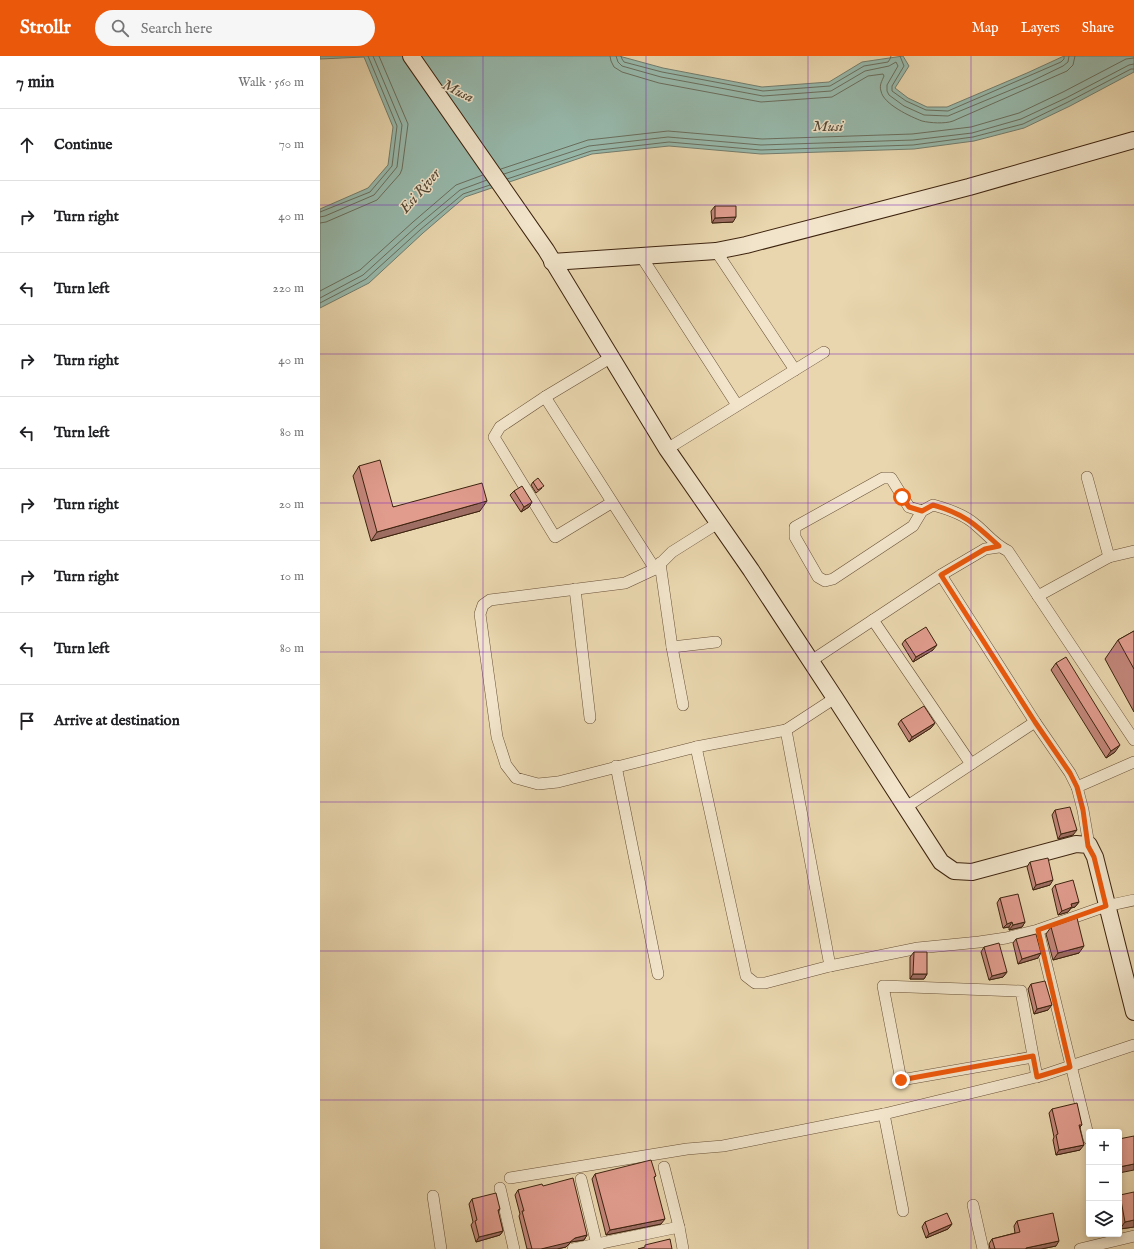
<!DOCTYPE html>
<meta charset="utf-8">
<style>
:root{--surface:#fff;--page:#f6f6f6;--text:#202124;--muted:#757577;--line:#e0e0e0;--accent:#ea580c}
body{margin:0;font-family:"IM FELL English",serif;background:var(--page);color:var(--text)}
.controls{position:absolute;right:12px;bottom:12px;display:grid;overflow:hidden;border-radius:4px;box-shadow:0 2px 6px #0003}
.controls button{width:36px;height:36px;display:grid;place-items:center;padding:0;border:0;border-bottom:1px solid var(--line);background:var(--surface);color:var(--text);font:20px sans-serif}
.stop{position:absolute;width:12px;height:12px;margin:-9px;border:3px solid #ea580c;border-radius:50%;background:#fff}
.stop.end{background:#ea580c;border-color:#fff;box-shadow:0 1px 4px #0008}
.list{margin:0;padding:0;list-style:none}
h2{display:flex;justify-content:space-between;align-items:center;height:52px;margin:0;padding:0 16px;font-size:17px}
h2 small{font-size:13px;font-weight:400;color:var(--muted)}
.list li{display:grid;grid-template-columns:26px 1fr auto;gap:12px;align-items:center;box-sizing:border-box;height:72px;padding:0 16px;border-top:1px solid var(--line)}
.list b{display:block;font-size:15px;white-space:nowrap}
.list em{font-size:13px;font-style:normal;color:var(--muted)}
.icon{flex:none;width:22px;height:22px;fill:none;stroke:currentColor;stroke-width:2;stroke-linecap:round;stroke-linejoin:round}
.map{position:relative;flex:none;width:814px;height:1193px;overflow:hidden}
header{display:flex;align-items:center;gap:24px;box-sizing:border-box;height:56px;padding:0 20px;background:var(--accent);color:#fff}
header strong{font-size:19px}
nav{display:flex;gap:22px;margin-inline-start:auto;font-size:14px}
.search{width:280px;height:36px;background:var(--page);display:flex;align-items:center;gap:10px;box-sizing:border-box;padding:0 14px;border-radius:22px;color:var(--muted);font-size:15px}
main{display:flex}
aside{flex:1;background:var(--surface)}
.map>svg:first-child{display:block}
.water{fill:#97b9ac;stroke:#737d6d}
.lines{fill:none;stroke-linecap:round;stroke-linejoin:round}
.shore{stroke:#6a6e5d;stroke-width:1}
.street-casing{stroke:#685036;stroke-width:12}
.secondary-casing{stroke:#3d230e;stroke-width:18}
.street{stroke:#f1e4ca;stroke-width:11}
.secondary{stroke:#f1e4ca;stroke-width:16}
.wall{fill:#c2867a;stroke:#3d230e}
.shaded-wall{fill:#9e6d63;stroke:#3d230e}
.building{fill:#e19c8e;stroke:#3d230e}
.route{stroke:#ea580c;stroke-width:5}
.grid{fill:none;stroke:#7b2cbf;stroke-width:1;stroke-opacity:0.55}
.labels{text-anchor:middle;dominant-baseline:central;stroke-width:3;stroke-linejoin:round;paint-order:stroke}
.water-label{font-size:15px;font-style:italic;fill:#544836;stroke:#f1e4ca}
</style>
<header>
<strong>Strollr</strong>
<div class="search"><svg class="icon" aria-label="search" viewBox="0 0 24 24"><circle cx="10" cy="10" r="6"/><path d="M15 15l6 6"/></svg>Search here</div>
<nav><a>Map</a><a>Layers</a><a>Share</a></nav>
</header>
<main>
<aside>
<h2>7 min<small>Walk · 560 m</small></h2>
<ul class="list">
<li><svg class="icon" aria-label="ahead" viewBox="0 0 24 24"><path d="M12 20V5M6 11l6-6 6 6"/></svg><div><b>Continue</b></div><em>70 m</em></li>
<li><svg class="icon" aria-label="right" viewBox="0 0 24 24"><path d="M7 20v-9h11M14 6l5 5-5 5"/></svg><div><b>Turn right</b></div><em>40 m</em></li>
<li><svg class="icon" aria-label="left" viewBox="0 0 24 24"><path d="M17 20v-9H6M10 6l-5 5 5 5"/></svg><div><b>Turn left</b></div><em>220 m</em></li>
<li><svg class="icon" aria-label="right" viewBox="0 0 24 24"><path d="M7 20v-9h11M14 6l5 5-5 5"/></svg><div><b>Turn right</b></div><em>40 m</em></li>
<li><svg class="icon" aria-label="left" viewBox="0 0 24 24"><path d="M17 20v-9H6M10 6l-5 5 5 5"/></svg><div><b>Turn left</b></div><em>80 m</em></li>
<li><svg class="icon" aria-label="right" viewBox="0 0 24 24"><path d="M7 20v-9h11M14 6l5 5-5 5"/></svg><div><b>Turn right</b></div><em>20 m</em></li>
<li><svg class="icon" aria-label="right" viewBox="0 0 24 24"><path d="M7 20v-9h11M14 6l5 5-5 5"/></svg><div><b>Turn right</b></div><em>10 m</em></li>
<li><svg class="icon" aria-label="left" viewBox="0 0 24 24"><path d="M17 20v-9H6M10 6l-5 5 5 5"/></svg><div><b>Turn left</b></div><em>80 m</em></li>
<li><svg class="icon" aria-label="arrive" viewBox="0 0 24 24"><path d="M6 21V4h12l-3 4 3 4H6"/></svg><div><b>Arrive at destination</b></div></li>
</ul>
</aside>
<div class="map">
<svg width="814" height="1193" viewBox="0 0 814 1193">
<rect width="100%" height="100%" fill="#e9d6ae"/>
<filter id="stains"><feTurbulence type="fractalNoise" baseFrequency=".005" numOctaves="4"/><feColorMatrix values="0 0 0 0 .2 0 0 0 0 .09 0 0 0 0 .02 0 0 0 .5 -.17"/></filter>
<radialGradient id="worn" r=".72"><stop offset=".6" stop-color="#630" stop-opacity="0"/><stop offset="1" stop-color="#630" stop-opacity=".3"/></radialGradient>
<!-- water -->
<path class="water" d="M0,0h299l44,12 99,19 67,-5 33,-20 41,-6 6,10 -14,22 13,10 19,9h20l80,-34 37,-17h70v16l-64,34 -46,22 -50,13 -60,8 -153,5 -92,-8 -77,8 -127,43 -42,36 -54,50 -49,25v-99l48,-21 20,-23 5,-38 -29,-70 -44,2z"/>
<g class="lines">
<!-- shore -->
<g class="shore">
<path d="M290,0l1,5 3,6 8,5 37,11 102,19 71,-5 36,-21 15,-2 1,2c-2,5 -5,9 -3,15 2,13 30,26 41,30 8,2 23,3 31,0l114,-50 6,-6 2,-9"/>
<path d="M296,0l2,6 4,4 39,11 102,19 68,-5 34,-20 24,-5 7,-4 2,4 -11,19v6l2,4 15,11 20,9 24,1 82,-34 33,-16 5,-4 1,-6"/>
<path d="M301,0l1,3 2,3 38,10 101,19 67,-5 34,-20 24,-4 2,-3 1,-3"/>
<path d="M580,0l4,10 -12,20v5l14,10 20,9 22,1 113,-49 3,-3v-3"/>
<path d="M181,113l87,-29 80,-9 94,8 150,-5 59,-7 48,-14 44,-21 63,-33 8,-1"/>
<path d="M184,118l85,-28 79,-9 93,8 152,-5 59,-7 49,-14 45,-21 63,-33 5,-1"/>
<path d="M187,123l84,-28 78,-9 92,8 152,-5 60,-8 50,-13 45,-22 63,-33h3"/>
<path d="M0,156l50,-20 22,-26 5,-40 -29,-70"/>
<path d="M0,161l5,-1 49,-21 23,-28 5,-42 -29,-69"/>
<path d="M0,167l6,-1 51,-22 23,-26 2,-5 6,-45 -29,-68"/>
<path d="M0,235l40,-21 53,-48 43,-37 27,-10"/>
<path d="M0,242l43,-23 54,-49 43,-36 27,-10"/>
<path d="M0,247l46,-24 54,-49 43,-36 27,-9"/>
</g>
<!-- street casing -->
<g class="street-casing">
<g id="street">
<path d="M396,195l79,119"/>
<path d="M321,200l96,149"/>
<path d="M290,302l-65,39 -45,30 -6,10 61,100 56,-34"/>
<path d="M225,341l110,172"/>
<path d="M347,393l157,-97"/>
<path d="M767,421l22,80"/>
<path d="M602,455l-9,15 -80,53 -8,2 -7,-4 -23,-40v-10l88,-49h8l18,29 13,4 11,-6c15,4 32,10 43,20 11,9 19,20 32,26l126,189"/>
<path d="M398,467l-46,29 -17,17 -30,14 -135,17 -7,5 -3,9 17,123 9,28 10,13 22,6 20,-2 138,-35 90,-17 49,-32"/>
<path d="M340,507l12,84 11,58"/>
<path d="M621,519l94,147 35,51 7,14 6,23 6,35"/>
<path d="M255,533l15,129"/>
<path d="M718,540l71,-39 25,-6"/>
<path d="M553,564l98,144"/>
<path d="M352,591l44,-5"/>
<path d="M491,605l130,-86 44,-26 14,-2"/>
<path d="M466,674l44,236"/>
<path d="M376,691l50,229 9,7h10l65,-17 88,-18 61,-6 27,-4 32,-8 68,-24 28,-6"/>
<path d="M296,710l42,208"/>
<path d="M757,731l57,-25"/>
<path d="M586,751l129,-85"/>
<path d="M718,874l51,209"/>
<path d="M713,1001l-132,23 -18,-94 138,5 16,86"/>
<path d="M564,1058l19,97"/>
<path d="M344,1111l15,60"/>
<path d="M190,1122l177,-29 36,-3 161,-32 160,-39 90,-30"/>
<path d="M261,1123l17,70"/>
<path d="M180,1132l14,61"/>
<path d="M113,1140l8,53"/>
<path d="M653,1149l10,44"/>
<path d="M253,1193l106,-22 4,22"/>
<path d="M760,1193l54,-13"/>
</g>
</g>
<!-- secondary casing -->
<g class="secondary-casing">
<g id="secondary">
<path d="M91,0l135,194 121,199 84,121 84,128 106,164 13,9 18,1 104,-28 13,1 6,12 39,155"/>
<path d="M232,206l164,-11 30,-6 223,-58 165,-47"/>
</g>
</g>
<!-- street -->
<use href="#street" class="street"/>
<!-- secondary -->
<use href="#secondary" class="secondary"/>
</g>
<!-- wall -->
<g class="wall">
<path d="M395,150l18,16 -21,1 -1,-12z"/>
<path d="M39,410l34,41 87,4 -109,30 -18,-65z"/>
<path d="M213,426l9,6 -6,5 -5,-8z"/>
<path d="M194,435l18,11 -3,5 -8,5 -11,-17z"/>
<path d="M814,575v81l-29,-53 13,-19z"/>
<path d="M585,584l28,10 -20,12 -11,-18z"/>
<path d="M736,607l59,89 -9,6 -55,-88z"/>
<path d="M581,664l34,3 -4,5 -22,14 -11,-18z"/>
<path d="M735,754l18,25 -15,4 -6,-24z"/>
<path d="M710,806l20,23 -17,5 -6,-23z"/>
<path d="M735,829l24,17 -4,5 -4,1 -3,4 -10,3 -6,-26z"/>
<path d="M680,842l25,24 -3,5 -13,3v-3l-6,1 -6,-25z"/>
<path d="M731,871l28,26 -26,7 -7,-26z"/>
<path d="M696,883l22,19 -20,6 -5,-21z"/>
<path d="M664,891l23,25 -4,5 -14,3 -8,-28z"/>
<path d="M594,896l13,22 -3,5h-14v-22z"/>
<path d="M711,928l17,26 -14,4 -6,-25z"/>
<path d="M732,1053l30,16 -2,2v23l-24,5 -3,-15 1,-3 -5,-24z"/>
<path d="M275,1118l61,2 -2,2 7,46 -55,11 -14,-56z"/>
<path d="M223,1130l44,49 -3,5 -13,2 -5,5 -9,2h-30l-8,-33 1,-2 -5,-19 3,-5z"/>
<path d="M800,1139l14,32 -14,2 -1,-7v-25z"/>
<path d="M152,1143l28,10 -2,3 5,19 -3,4 -24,7 -5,-17 2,-3 -4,-18z"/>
<path d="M697,1165l39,25 -15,3h-51l-1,-5 3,-5 23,-6 -1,-7z"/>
<path d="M605,1166l27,2 -4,5 -22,9 -4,-11z"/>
</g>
<!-- shaded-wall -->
<g class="shaded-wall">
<path d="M416,161l-3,5 -21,1 3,-5z"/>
<path d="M167,445l-7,10 -109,30 6,-9z"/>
<path d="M212,446l-3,5 -8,5 3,-5z"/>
<path d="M617,589l-4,5 -20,12 3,-5z"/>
<path d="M615,667l-4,5 -22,14 3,-5z"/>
<path d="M800,689l-5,7 -9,6 5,-7z"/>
<path d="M757,774l-4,5 -15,4 3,-5z"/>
<path d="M733,824l-3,5 -17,5 3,-5z"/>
<path d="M759,846l-4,5 -4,1 -3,4 -10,3 4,-4 9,-7z"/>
<path d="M692,866l-3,5 -6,1 4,-4z"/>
<path d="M705,866l-3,5 -13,3 4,-5z"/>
<path d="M764,890l-5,7 -26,7 5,-7z"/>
<path d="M721,897l-3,5 -20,6 4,-5z"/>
<path d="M687,916l-4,5 -14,3 3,-4z"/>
<path d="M593,918h14l-3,5h-14z"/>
<path d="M732,949l-4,5 -14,4 3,-5z"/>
<path d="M764,1089l-4,5 -24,5 3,-5z"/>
<path d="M814,1108v6l-15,3v-6z"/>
<path d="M345,1163l-4,5 -55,11 4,-5z"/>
<path d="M814,1164v7l-14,2 5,-7z"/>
<path d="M632,1168l-4,5 -22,9 3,-4z"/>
<path d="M183,1175l-3,4 -24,7 3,-5z"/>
<path d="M267,1179l-3,5 -13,2 -5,5 -9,2h-16l34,-11z"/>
<path d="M739,1185l-3,5 -15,3h-16l1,-1z"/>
</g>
<!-- building -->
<g class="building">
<path d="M395,150h21v11l-21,1z"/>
<path d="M60,404l13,47 89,-24 5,18 -110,31 -18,-66z"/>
<path d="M218,422l6,8 -6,4 -5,-8z"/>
<path d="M202,430l10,16 -8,5 -10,-16z"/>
<path d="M606,571l11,18 -21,12 -11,-17z"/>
<path d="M814,575v38l-16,-29z"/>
<path d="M746,601l54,88 -9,6 -55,-88z"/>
<path d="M604,650l11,17 -23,14 -11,-17z"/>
<path d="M750,751l7,23 -16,4 -6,-24z"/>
<path d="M728,802l5,22 -17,5 -6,-23z"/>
<path d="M753,824l6,22 -8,2 1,3 -10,4 -7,-26z"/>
<path d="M698,838l7,28 -12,3 -1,-3 -5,2 -7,-26z"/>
<path d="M757,862l7,28 -26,7 -7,-26z"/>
<path d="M716,878l5,19 -19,6 -6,-20z"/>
<path d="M679,887l8,29 -15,4 -8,-29z"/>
<path d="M594,896h13v22h-14z"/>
<path d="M725,925l7,24 -15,4 -6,-25z"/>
<path d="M757,1047l5,22h-3l5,20 -25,5 -3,-15 2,-1 -6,-25z"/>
<path d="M814,1080v28l-15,3v-28z"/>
<path d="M331,1104l5,16 -2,1 11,42 -55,11 -15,-56z"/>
<path d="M253,1122l14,57 -12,3 -5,4 -29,7h-9l-10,-38h2l-6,-21 24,-6 1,2z"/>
<path d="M814,1136v28l-9,2 -5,-27z"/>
<path d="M176,1137l4,16 -2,1 5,21 -24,6 -4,-16 2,-1 -5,-21z"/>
<path d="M627,1157l5,11 -23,10 -4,-12z"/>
<path d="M733,1157l6,28 -33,7v1h-31l-3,-10 28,-7 -3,-11z"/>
<path d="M350,1183l2,10h-34l7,-2v-2z"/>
</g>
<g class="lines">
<!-- route -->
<path class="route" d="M581,1024l132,-24 4,21 33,-10 -32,-137 68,-24 -12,-49 -6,-11 -5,-36 -6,-23 -7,-14 -35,-51 -94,-147 44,-26 14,-3c-23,-21 -34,-32 -66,-41l-11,6 -13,-4 -7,-10"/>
</g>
<!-- grid -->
<path class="grid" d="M163,0v1193M326,0v1193M488,0v1193M651,0v1193M0,149h814M0,298h814M0,447h814M0,596h814M0,746h814M0,895h814M0,1044h814"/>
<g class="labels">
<!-- water labels -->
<g class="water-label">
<text transform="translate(138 35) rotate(27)">Musa</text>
<text x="508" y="70">Musi</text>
<text transform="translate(100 135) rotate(-49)">Esi River</text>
</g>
</g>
<rect width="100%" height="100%" filter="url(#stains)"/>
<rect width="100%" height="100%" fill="url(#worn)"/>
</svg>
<div class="controls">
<button>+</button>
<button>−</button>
<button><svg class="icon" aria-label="layers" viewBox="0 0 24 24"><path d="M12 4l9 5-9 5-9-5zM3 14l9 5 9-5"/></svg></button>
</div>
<div class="stop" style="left:582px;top:441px"></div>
<div class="stop end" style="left:581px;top:1024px"></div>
</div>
</main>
